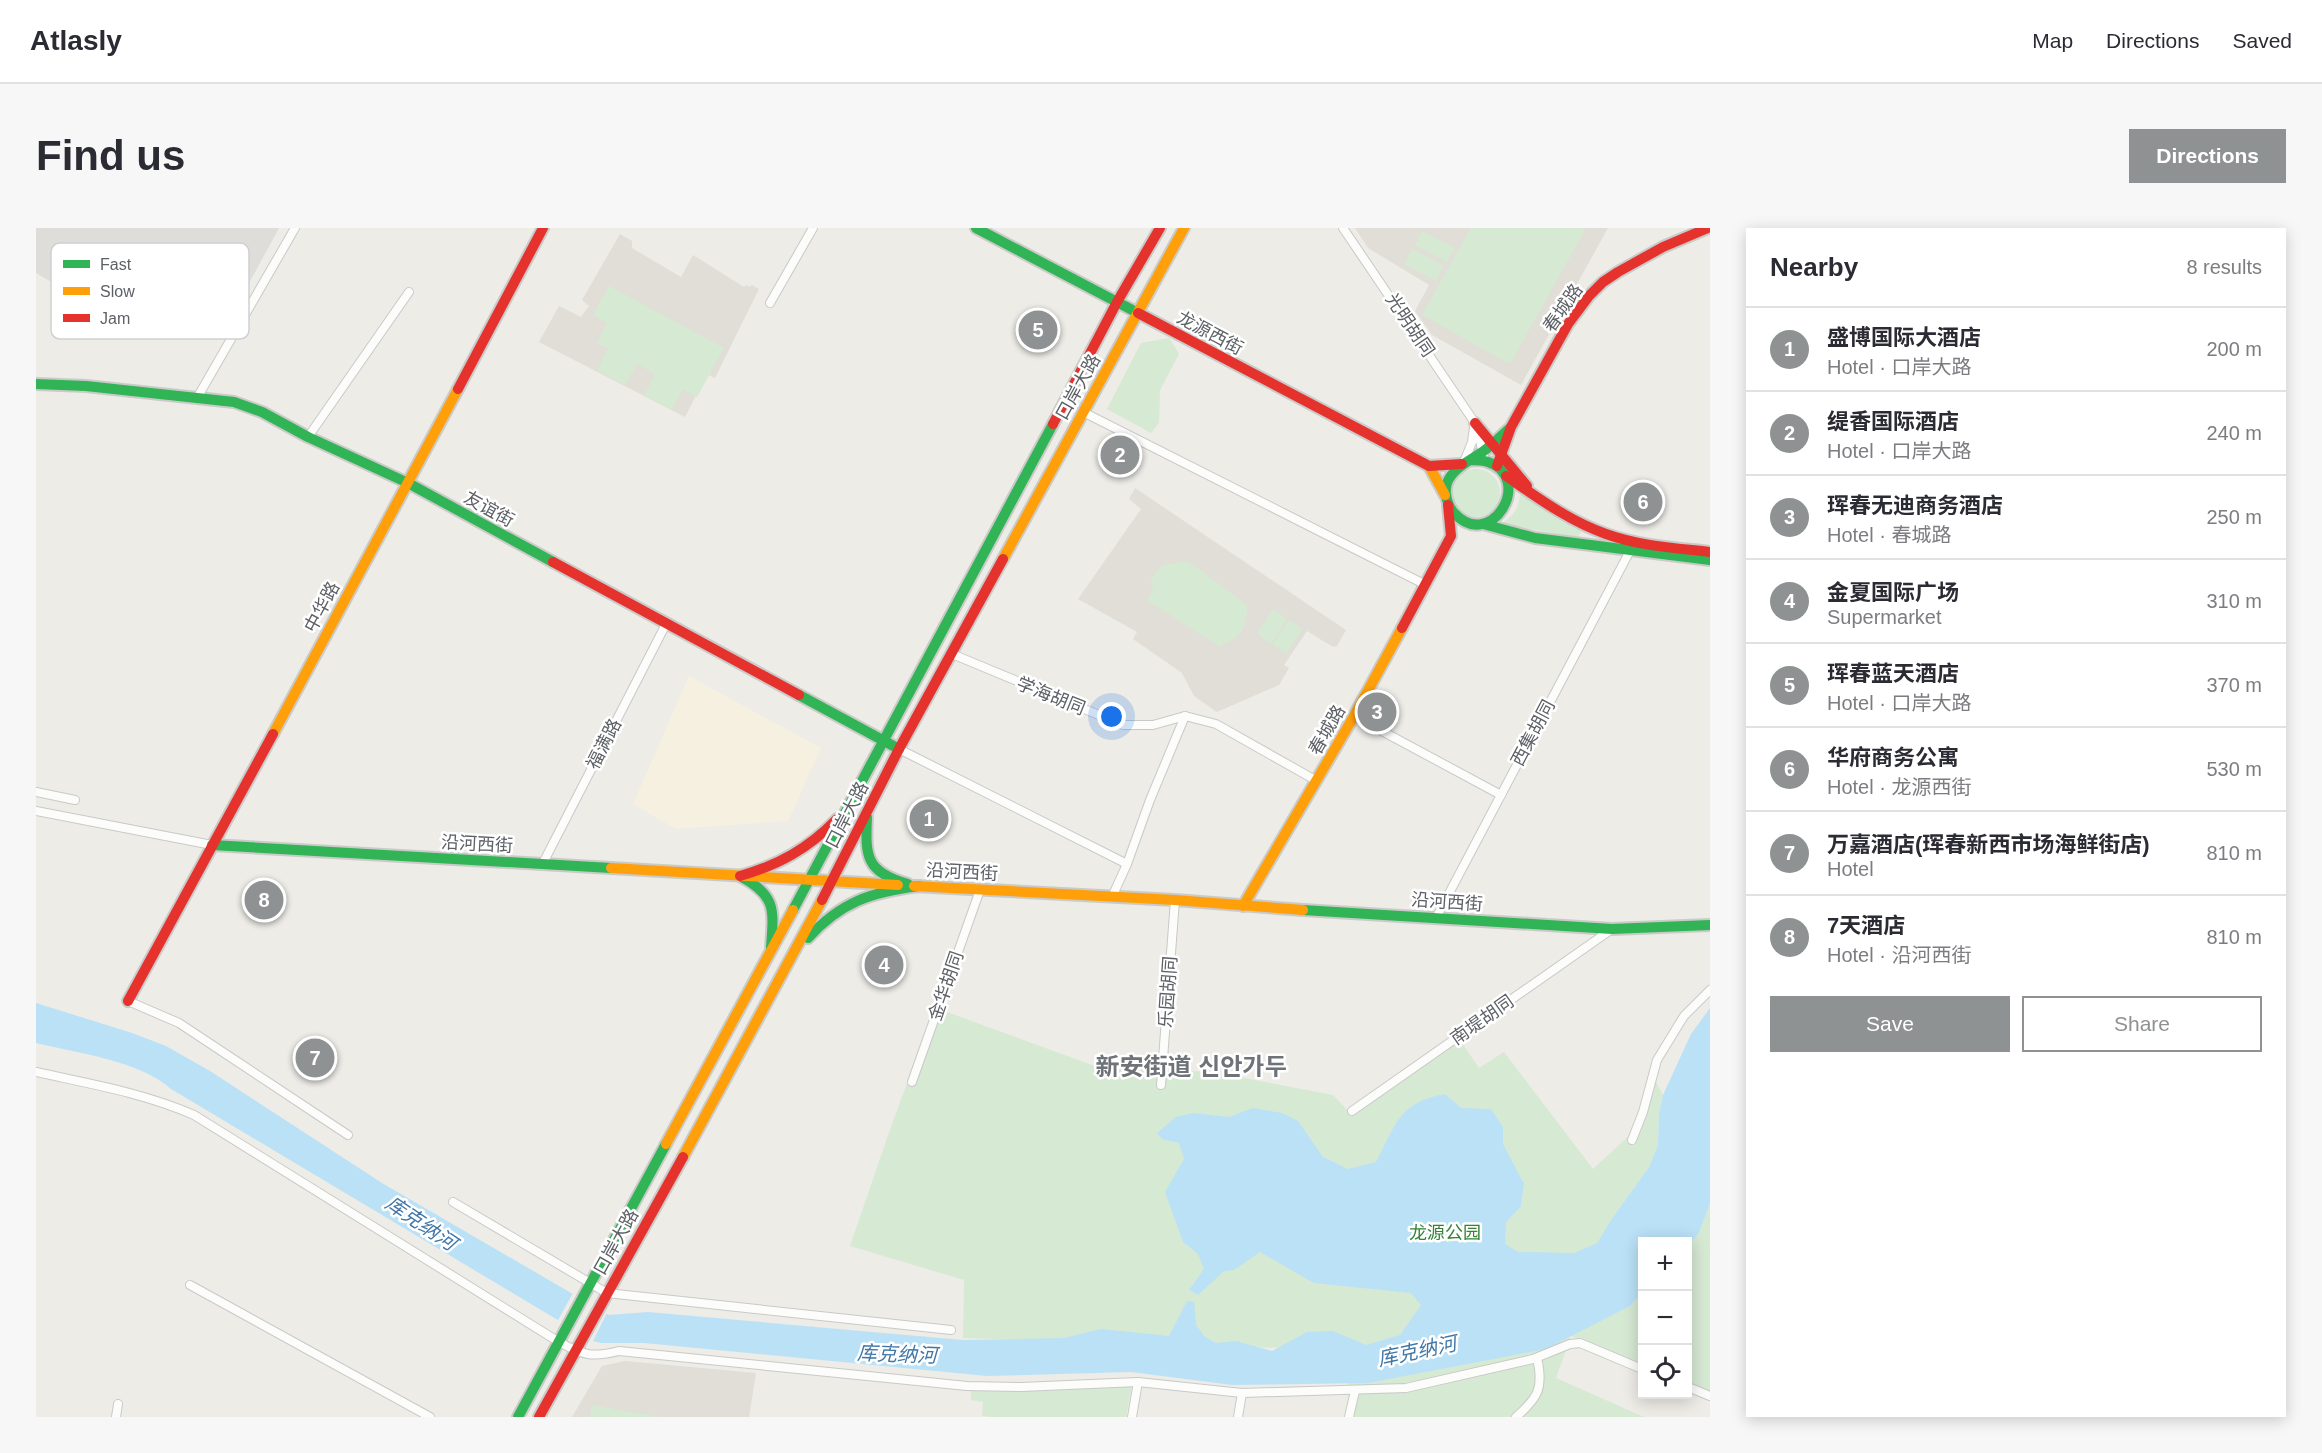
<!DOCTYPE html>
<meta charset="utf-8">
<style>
:root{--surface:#fff;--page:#f7f7f7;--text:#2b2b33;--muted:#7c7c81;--line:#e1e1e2;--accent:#8f9293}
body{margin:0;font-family:Helvetica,"Noto Sans SC","Noto Sans KR",sans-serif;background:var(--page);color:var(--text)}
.controls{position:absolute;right:18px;bottom:18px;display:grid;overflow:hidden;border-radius:0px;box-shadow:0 3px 15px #0003}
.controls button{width:54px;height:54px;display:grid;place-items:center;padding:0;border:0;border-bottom:2px solid var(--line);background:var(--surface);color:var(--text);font:30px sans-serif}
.you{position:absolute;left:1076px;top:489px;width:21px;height:21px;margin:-15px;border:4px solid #fff;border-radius:50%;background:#1a73e8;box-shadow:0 0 0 9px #1a73e833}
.badge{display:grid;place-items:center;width:39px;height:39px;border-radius:50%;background:var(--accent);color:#fff;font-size:20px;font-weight:700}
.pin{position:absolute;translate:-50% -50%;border:3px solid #fff;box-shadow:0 2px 6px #0006}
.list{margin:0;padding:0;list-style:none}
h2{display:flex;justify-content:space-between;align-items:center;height:78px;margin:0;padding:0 24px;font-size:26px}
h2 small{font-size:20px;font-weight:400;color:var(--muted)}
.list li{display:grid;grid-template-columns:39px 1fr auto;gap:18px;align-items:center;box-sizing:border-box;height:84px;padding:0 24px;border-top:2px solid var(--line)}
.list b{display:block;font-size:22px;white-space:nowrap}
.list p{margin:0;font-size:20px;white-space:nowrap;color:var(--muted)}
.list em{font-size:20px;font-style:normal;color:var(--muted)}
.actions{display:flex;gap:12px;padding:18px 24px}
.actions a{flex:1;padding:14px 0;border:2px solid var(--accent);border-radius:0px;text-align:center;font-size:21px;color:var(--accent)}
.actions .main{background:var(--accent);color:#fff}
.icon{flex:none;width:33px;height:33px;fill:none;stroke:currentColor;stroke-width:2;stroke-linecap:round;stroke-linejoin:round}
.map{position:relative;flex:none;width:1674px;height:1189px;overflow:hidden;border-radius:0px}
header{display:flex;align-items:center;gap:36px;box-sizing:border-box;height:84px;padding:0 30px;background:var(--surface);border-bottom:2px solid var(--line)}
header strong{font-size:28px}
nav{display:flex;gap:33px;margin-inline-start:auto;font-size:21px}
.intro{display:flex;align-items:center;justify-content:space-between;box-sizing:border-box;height:144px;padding:0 36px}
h1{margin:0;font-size:42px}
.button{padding:15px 27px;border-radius:0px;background:var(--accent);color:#fff;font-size:21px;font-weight:700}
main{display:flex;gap:36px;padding:0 36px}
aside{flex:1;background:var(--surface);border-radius:0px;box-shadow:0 3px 15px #0003}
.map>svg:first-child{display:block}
.commercial{fill:#f6f0e1}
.industrial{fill:#deddd9}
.education{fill:#e0ded7}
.green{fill:#d6e9d3}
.water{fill:#bbe1f7}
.pier{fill:#edece7}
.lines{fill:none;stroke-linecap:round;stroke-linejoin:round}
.street-casing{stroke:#c9c9c8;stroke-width:10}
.fast-casing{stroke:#cacac9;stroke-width:14}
.slow-casing{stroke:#cacac9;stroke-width:14}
.jam-casing{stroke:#cacac9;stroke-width:14}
.street{stroke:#fcfcfb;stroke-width:8}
.fast{stroke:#30b455;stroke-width:10}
.slow{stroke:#ff9f0a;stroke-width:10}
.jam{stroke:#e5322d;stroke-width:10}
.labels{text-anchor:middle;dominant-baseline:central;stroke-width:5;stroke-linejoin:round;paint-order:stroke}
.street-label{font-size:18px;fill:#5d6166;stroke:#fff}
.park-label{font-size:18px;fill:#358436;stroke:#fff}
.water-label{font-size:20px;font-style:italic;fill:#4077a8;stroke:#fff}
.district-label{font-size:24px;font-weight:bold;fill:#6e7378;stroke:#fff}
.key{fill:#fff;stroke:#ced0d1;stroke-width:1.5}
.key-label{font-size:16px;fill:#5d6166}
</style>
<header>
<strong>Atlasly</strong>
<nav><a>Map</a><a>Directions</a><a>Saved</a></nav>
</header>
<div class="intro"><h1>Find us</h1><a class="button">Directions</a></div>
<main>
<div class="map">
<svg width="1674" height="1189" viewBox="0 0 1674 1189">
<rect width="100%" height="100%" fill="#edece7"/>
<!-- commercial -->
<path class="commercial" d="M653,448l132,72 -33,73 -112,8 -43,-25z"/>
<!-- industrial -->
<path class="industrial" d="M0,0h243l-61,112 -72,-41 -14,23 -33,-21 -4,7 -59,-35z"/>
<!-- education -->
<g class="education">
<path d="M1319,0h253l-87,157 -89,-50 -17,-24 14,-26 -61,-37z"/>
<path d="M584,6l12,7v7l49,29 12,-22 51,32 2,-2 4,2 2,-2 7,4 -44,89 -8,-4 -22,43 -146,-75 20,-36 22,11 8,-11 -7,-6z"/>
<path d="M1099,260l211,142 -9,16 -4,1 -26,-16 -23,34 5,3 -10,17 -62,27 -23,-16 -12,-23 -49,-34 4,-7 -59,-33 63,-90 -12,-10z"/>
<path d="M589,1133l131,12 -7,44h-177l30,-51z"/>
</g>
<!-- green -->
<g class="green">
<path d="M1435,0h115l-76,136 -88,-49z"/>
<path d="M1386,3l33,17 -8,14 -32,-17z"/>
<path d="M1376,21l32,17 -8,15 -32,-17z"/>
<path d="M573,58l115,62 -27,49 -14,-8 -11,21 -28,-14 11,-22 -18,-10 -12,21 -28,-15 11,-21 -11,-6 10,-20 -14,-8z"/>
<path d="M1133,110l10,16 -19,36 -1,33 -8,10 -44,-24 34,-66z"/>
<circle cx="1440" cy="265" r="24"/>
<path d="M1484,262c18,17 38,31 61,41l-3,6 -77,-13c14,-9 19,-17 19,-34z"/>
<path d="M1152,333l59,44c-1,27 -4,29 -27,42l-73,-47 6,-11 -2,-10 11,-14z"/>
<path d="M1237,381l14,10 -16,25 -14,-10z"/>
<path d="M1253,392l14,9 -17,25 -14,-10z"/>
<path d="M900,780l164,60 113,4 120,23 18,19 109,-74 19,28 25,-16 89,117 50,-46 12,-43 8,15 -4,18 -1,32 -9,22 -36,50 -9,17 38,57v74l-71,-29 -15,42 88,39h-296v-67l-385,-12 1,-58 -114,-34 44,-128z"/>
<path d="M1674,975v190l-22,-9v-138l11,-13z"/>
<path d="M1096,1157l-6,32h-134l-10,-1 1,-14 -12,-2v-10h73z"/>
<path d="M556,1177l67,12h-69z"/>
</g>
<!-- water -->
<path class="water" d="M0,775l96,30 34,13 44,25 172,112 227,132 39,-3 315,28 101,-2 37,-9 68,7 18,-35 7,1 2,23 9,12 11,6 20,-2 36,10 35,-19 26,-1 33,14 34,-10 21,-30 -10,-12 -97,-10 -54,-31 -26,18 -10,1 -26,24 -9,-5 15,-21 -6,-15 -15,-12 -18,-50 19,-33 -5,-16 -17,-4 -5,-6 19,-16 17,-4 36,4 24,-9 29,5 16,8 25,36 25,12 28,-7c21,-39 22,-59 69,-68l16,14 30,1 12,18v17l21,40 -3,22 -15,16 -1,22 13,8 56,1 23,-10 16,-26 36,-50 9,-22 1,-32 4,-18 28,-61 19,-26v195l-11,30 -11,13v-4h-46v50l-12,14 -84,43 -178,34 -136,2 -101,-13 -144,4 -343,-33h-43l-8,-2 -422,-252c-30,-28 -94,-36 -135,-46z"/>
<!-- pier -->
<path class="pier" d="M538,1063l34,20 -16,32 -35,-21z"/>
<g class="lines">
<!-- street casing -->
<g class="street-casing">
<g id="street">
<path d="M1307,0l132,195 9,33"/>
<path d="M734,75l43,-75"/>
<path d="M161,170l98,-170"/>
<path d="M1047,184l341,172"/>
<path d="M272,209l101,-145"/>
<path d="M1428,234l8,-20 2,-15"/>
<path d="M916,426l171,71h30l32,-9 31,8 101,57"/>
<path d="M1318,488l147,79"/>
<path d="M863,521l228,115"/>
<path d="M0,564l39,8"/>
<path d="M0,583l176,34"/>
<path d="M506,637l124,-241"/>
<path d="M1076,669l15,-33 23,-64 35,-84"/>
<path d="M1400,690l195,-369"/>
<path d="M92,773l51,22 169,112"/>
<path d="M0,844c54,12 108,21 158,43l365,227c24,13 33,16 60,9l348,35 54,1 117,-5 104,11 164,-5 127,-29 37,-15 10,-1 62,26"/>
<path d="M876,854l68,-192"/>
<path d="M1125,857l14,-185"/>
<path d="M1316,883l260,-182"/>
<path d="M1596,912l11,-28 14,-52 27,-44 26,-26"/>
<path d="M417,974l154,91 344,37"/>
<path d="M154,1057l240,132"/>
<path d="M1652,1159l22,9"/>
<path d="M80,1189l2,-13"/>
<path d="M1096,1189l6,-35"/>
<path d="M1202,1189l4,-24"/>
<path d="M1313,1189l6,-26"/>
<path d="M1480,1189c22,-19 28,-29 21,-59"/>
</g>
</g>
<!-- fast casing -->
<g class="fast-casing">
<g id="fast">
<path d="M940,0l162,85"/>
<path d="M0,156l50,2 148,16 28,10 46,25 100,46 145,79"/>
<path d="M1434,232c6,0 13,0 18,2 47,16 3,91 -34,51 -7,-8 -10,-20 -7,-30 6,-16 25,-23 38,-33 8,-6 16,-14 24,-21"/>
<path d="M1447,296l52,14 175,22"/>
<path d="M763,467l100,54"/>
<path d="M831,589c-2,40 -1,55 41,67"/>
<path d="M176,617l399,23"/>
<path d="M704,648c36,19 34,33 31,71"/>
<path d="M757,682l260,-486"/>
<path d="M1267,682l309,19 98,-4"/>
<path d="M772,710c33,-36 63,-46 111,-52"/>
<path d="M482,1189l148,-273"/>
</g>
</g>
<!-- slow casing -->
<g class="slow-casing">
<g id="slow">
<path d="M1393,238l16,29"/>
<path d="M967,331l181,-331"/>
<path d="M237,506l185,-345"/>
<path d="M575,640l287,17"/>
<path d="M878,658l261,14 128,10"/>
<path d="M1207,678l111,-190 48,-88"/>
<path d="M630,916l127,-234"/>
<path d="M647,929l139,-257"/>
</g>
</g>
<!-- jam casing -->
<g class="jam-casing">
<g id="jam">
<path d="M1102,85l291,153 33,-2"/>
<path d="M422,161l85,-161"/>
<path d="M1439,195l52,63"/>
<path d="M1017,196l64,-122 43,-74"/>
<path d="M1461,238l14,-39 57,-103 21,-28 14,-14 15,-10 45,-25 45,-19"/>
<path d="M1470,248c32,22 63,45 100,58 33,12 69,14 104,18"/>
<path d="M517,334l246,133"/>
<path d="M1366,400l49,-92 -3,-31"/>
<path d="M704,648c39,-11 69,-28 97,-57"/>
<path d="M786,672l77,-151 104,-190"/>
<path d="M92,773l145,-267"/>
<path d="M503,1189l144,-260"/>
</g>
</g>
<!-- street -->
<use href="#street" class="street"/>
<!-- fast -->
<use href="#fast" class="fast"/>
<!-- slow -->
<use href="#slow" class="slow"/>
<!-- jam -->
<use href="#jam" class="jam"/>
</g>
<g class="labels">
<!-- street labels -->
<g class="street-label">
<text transform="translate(1527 80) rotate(-55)">春城路</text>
<text transform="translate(1374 97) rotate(56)">光明胡同</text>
<text transform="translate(1174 105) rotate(28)">龙源西街</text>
<text transform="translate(1042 159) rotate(-61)">口岸大路</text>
<text transform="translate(453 281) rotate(29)">友谊街</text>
<text transform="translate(286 379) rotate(-62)">中华路</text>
<text transform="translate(1015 468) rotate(22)">学海胡同</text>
<text transform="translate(1291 502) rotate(-60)">春城路</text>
<text transform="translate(1497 505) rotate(-62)">西集胡同</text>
<text transform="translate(568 516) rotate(-63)">福满路</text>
<text transform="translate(811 587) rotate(-63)">口岸大路</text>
<text transform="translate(441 616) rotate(3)">沿河西街</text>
<text transform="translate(926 644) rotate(3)">沿河西街</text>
<text transform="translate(1411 674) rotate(4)">沿河西街</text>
<text transform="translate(910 758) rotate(-71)">金华胡同</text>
<text transform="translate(1132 764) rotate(-86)">乐园胡同</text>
<text transform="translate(1446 792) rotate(-35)">南堤胡同</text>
<text transform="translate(580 1014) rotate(-61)">口岸大路</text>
</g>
<!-- park labels -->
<g class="park-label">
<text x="1409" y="1005">龙源公园</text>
</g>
<!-- water labels -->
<g class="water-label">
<text transform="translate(385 995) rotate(34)">库克纳河</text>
<text transform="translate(1381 1123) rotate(-12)">库克纳河</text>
<text transform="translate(861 1126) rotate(2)">库克纳河</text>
</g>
<!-- district labels -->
<g class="district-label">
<text x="1155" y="838">新安街道 신안가두</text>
</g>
</g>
<!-- legend -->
<rect x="15" y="15" width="198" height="96" rx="9" class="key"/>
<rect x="27" y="32" width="27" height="8" fill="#30b455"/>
<rect x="27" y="59" width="27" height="8" fill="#ff9f0a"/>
<rect x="27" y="86" width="27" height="8" fill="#e5322d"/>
<g class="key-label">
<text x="64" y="42">Fast</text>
<text x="64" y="69">Slow</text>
<text x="64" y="96">Jam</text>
</g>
</svg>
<div class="controls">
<button>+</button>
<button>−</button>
<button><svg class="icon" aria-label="locate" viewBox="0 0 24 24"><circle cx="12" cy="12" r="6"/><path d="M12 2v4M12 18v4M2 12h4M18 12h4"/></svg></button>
</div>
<div class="you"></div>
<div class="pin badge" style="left:893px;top:591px">1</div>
<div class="pin badge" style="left:1084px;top:227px">2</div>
<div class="pin badge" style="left:1341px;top:484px">3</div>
<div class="pin badge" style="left:848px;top:737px">4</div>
<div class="pin badge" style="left:1002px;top:102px">5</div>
<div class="pin badge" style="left:1607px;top:274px">6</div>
<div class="pin badge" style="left:279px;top:830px">7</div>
<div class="pin badge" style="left:228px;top:672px">8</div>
</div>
<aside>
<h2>Nearby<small>8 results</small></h2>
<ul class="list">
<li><span class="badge">1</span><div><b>盛博国际大酒店</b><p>Hotel · 口岸大路</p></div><em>200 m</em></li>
<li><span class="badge">2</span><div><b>缇香国际酒店</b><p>Hotel · 口岸大路</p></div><em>240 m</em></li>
<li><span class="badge">3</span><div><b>珲春无迪商务酒店</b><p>Hotel · 春城路</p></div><em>250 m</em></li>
<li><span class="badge">4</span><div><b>金夏国际广场</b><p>Supermarket</p></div><em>310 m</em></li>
<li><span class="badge">5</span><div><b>珲春蓝天酒店</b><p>Hotel · 口岸大路</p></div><em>370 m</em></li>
<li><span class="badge">6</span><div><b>华府商务公寓</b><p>Hotel · 龙源西街</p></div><em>530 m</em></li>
<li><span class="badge">7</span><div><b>万嘉酒店(珲春新西市场海鲜街店)</b><p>Hotel</p></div><em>810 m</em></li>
<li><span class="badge">8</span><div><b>7天酒店</b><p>Hotel · 沿河西街</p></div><em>810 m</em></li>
</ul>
<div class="actions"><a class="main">Save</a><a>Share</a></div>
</aside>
</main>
